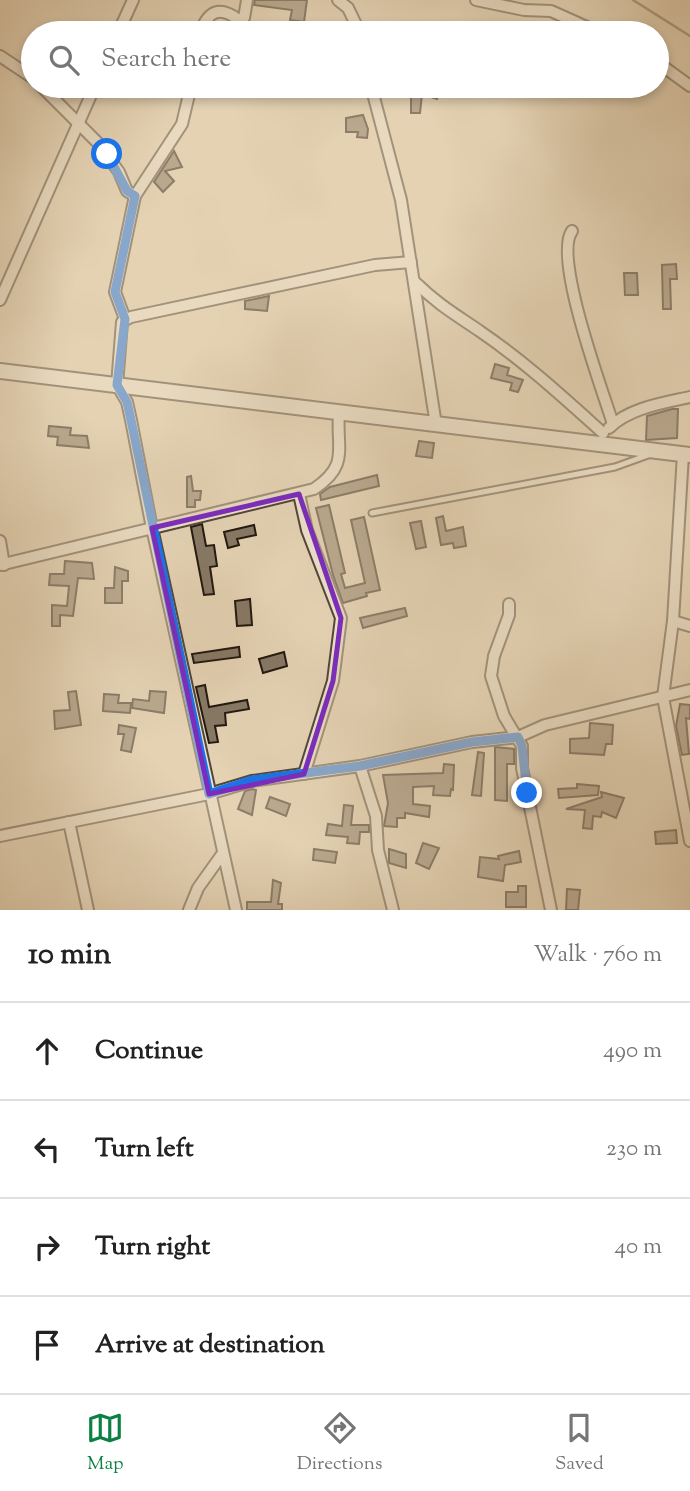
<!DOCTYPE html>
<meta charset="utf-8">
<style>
:root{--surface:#fff;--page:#f6f6f6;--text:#222;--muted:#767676;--line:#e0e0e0;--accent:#0b8043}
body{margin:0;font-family:"Sorts Mill Goudy",serif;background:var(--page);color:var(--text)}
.stop{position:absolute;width:21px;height:21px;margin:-16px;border:5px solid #1a73e8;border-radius:50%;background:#fff}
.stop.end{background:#1a73e8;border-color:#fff;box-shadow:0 2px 7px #0008}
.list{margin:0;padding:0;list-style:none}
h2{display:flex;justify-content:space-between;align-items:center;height:91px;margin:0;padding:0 28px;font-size:30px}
h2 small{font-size:23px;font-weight:400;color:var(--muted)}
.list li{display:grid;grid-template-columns:46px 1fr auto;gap:21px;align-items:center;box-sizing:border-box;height:98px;padding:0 28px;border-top:2px solid var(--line)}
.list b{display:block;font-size:26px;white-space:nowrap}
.list em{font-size:23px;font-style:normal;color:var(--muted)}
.icon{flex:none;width:38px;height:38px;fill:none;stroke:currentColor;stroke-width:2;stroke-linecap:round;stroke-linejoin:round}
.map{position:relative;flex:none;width:690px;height:910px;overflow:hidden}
.search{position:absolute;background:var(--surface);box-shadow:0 4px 10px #0003;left:21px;right:21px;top:21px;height:77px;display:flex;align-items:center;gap:18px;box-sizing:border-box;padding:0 24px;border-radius:38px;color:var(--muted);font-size:26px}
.sheet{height:483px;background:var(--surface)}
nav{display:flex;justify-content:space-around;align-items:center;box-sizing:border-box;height:98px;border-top:2px solid var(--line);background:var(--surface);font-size:19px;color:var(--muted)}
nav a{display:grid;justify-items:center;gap:4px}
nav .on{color:var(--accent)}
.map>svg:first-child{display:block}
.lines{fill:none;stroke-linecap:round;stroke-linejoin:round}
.stream{stroke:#6f6251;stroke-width:2.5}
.building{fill:#877965;stroke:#231810;stroke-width:2}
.service-casing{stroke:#534639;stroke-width:9}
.minor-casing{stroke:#534639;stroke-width:14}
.tertiary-casing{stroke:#534639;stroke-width:18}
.service{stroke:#ede2ce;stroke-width:5}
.minor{stroke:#ede2ce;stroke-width:10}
.tertiary{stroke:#ede2ce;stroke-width:14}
.route{stroke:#1a73e8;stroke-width:9}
.marked{fill:none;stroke:#7b2cbf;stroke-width:5;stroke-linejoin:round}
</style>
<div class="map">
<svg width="690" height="910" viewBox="0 0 690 910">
<rect width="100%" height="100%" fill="#e4d2b3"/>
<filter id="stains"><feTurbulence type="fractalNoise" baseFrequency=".00286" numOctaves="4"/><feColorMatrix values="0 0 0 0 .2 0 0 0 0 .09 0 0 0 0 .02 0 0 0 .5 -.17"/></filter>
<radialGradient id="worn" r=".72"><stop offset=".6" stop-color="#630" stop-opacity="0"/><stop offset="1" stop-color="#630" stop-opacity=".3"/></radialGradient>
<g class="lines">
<!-- stream -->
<path class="stream" d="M633,0l57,36"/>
</g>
<!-- building -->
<g class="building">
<path d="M255,0h52l-3,22 -14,-2 2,-10 -38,-5z"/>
<path d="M411,86h31l-5,13 -15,-5 -2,19h-9z"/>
<path d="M363,115l5,14 -1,9 -10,-1 1,-5h-12v-14z"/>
<path d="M174,151l8,16 -17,4 9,10 -11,11 -9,-10z"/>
<path d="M676,264l1,15h-7l1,30h-8l-1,-44z"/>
<path d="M624,273h13l1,22h-13z"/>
<path d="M269,296l-2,15 -22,-2v-8z"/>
<path d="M495,364l14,4 -2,7 16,5 -5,12 -8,-2 2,-7 -21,-5z"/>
<path d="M672,409h6l-1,29 -31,2 1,-24z"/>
<path d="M49,426l22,2 -1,7 17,1 2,12 -32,-3 1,-8 -10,-1z"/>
<path d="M419,441l15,2 -2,15 -16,-2z"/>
<path d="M377,475l2,11 -58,14 -1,-6 10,-7z"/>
<path d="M191,476l2,15h8l-1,9h-5v7h-8v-30z"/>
<path d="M329,505l16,68 -4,1 4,14 20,-5 -14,-63 13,-3 16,73 -14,3 1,3 -24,7 -10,-28 -17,-67z"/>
<path d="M443,516l3,15 17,-4 3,19 -12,2 -1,-5 -12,2 -5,-27z"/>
<path d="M421,521l5,26 -10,2 -6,-26z"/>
<path d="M202,524l4,22 8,-1 3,21 -7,1 4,27 -10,1 -13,-68z"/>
<path d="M254,525l2,10 -19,4 2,6 -11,3 -4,-16z"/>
<path d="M65,561l27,2 2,16 -16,-1 -5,38 -13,-1v11h-8v-21l15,1 2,-20 -20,-1 1,-11h14z"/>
<path d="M115,567l13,4v10h-6v22h-17v-15h9z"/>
<path d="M250,599l2,26 -15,1 -2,-25z"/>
<path d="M405,608l2,8 -44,12 -3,-10z"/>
<path d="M239,647l1,10 -46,6 -2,-9z"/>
<path d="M284,652l3,14 -24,7 -4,-14z"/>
<path d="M205,685l4,22 38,-7 2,9 -24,4 1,12 -11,1 3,16 -9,1 -13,-56z"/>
<path d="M76,691l5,34 -26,4 -1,-18 16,-1 -2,-18z"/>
<path d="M150,691l16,1 -2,21 -32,-5 1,-9 16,2z"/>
<path d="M104,694l15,1 -1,8h13l-1,10 -27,-2z"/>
<path d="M680,704l10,1v14l-4,-1 3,36 -7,1 -6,-29z"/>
<path d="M590,723l23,2 -1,19h-6l-2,11 -34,-2v-14l19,-1z"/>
<path d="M119,725l17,3 -5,24 -10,-2 3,-16h-6z"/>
<path d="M495,747l19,2v15h-7v37l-12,-1z"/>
<path d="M478,752l6,1 -3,43 -9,-1z"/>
<path d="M444,764l10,1 -1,25 -2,-1 -1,7 -17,-1 1,-9 -21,1v17l17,2 -1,11 -24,-4v5h-8v9l-13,-1 4,-23 -5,-28 60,-2z"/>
<path d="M577,784l22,2 -1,9 -39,3 -1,-9 19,-1z"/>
<path d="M252,789l4,1 -4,25 -14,-6 7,-18z"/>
<path d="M601,792l23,6 -8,20 -14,-6 -1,5 -8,-1 -1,13 -9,-1 2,-18 -19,-1 36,-12z"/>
<path d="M270,797l20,7 -4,12 -20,-8z"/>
<path d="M344,805l9,1 -2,19h18v7h-9l-1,12 -12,-1 1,-6 -22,-2 2,-11 14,2z"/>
<path d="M676,830l1,13 -21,1 -1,-12z"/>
<path d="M423,843l16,5 -10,21 -13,-6z"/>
<path d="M314,849l23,3 -2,11 -22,-3z"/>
<path d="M389,849l17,5v14l-17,-5z"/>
<path d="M519,851l2,11 -16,3 -2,16 -25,-4 2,-20 19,2 -1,-3z"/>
<path d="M273,880l8,3 -3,21h4v6h-35v-8h24z"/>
<path d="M518,886h8v21h-20v-15h12z"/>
<path d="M567,889l13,1 -2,20h-12z"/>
</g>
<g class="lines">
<!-- service casing -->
<g class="service-casing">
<path id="service" d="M372,513l243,-46 36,-13"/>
</g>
<!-- minor casing -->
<g class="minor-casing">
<g id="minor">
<path d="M338,0l10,8 12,25"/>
<path d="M476,0l48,10 27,1 49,22"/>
<path d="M118,33l15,-33"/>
<path d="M200,33c8,-22 19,-28 39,-13l5,-2 3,-18"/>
<path d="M0,56l33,22"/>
<path d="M657,62l33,24"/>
<path d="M41,86l57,57 21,29 8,19 8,5"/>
<path d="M371,86l30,114 35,225"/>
<path d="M572,231c-19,26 30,158 41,193"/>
<path d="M416,283c24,23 39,31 65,49 44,30 83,66 122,101"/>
<path d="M0,300l95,-214"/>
<path d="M125,319l-10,-27 20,-96 47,-72 9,-38"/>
<path d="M609,428c20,-20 54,-25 81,-31"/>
<path d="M683,454l-10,167 -10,76 27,144"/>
<path d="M299,494l8,36 34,88 -8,63 -29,93"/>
<path d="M0,541l4,24"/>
<path d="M0,565l314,-76c36,-24 22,-40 25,-76"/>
<path d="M509,604v11l-15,41 -3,20 13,40 18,30v22l29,142"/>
<path d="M673,621l17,5"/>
<path d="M360,766l16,50 2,34 15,60"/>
<path d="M69,822l19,88"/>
<path d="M0,836l209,-42 43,-13 108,-15 112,-24 46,-5 27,-12 145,-35"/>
<path d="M189,910l9,-22 25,-35"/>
<path d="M236,910l-84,-382 -21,-108 -4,-18 -10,-17 5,-63 9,-5 244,-52 36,-3"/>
</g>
</g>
<!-- tertiary casing -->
<g class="tertiary-casing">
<path id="tertiary" d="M0,371l690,84"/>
</g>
<!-- service -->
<use href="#service" class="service"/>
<!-- minor -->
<use href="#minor" class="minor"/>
<!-- tertiary -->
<use href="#tertiary" class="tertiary"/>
</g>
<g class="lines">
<!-- route -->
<path class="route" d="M107,154l20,37 8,5 -20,96 10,27 -8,66 10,17 4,18 78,374 43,-14 108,-14 112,-24 46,-5 4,9 5,47"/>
</g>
<!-- marked area -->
<path d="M0 0H690V910H0ZM299,494l42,124 -8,63 -29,93 -95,20 -57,-266z" fill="#e4d2b3" fill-opacity=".55" fill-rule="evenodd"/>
<path class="marked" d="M299,494l42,124 -8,63 -29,93 -95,20 -57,-266z"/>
<rect width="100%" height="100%" filter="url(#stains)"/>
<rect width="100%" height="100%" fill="url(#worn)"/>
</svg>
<div class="stop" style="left:107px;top:154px"></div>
<div class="stop end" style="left:527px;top:793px"></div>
<div class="search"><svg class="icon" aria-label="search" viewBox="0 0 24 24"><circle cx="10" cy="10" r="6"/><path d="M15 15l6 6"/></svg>Search here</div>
</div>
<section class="sheet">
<h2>10 min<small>Walk · 760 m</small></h2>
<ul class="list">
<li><svg class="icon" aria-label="ahead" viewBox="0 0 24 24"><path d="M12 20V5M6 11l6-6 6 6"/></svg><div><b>Continue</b></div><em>490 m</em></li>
<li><svg class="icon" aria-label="left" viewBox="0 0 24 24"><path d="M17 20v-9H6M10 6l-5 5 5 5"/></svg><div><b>Turn left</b></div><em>230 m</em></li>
<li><svg class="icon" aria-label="right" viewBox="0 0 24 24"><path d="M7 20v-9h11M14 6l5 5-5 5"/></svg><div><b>Turn right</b></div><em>40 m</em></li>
<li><svg class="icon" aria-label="arrive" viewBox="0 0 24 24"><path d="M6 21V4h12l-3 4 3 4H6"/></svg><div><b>Arrive at destination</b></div></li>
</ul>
</section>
<nav>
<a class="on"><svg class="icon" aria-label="map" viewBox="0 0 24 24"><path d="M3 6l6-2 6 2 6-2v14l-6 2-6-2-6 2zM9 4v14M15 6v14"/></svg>Map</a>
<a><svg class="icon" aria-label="directions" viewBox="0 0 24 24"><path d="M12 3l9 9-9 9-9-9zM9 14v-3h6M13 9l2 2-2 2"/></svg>Directions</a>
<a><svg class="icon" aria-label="saved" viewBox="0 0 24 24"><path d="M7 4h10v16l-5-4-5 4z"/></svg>Saved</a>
</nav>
